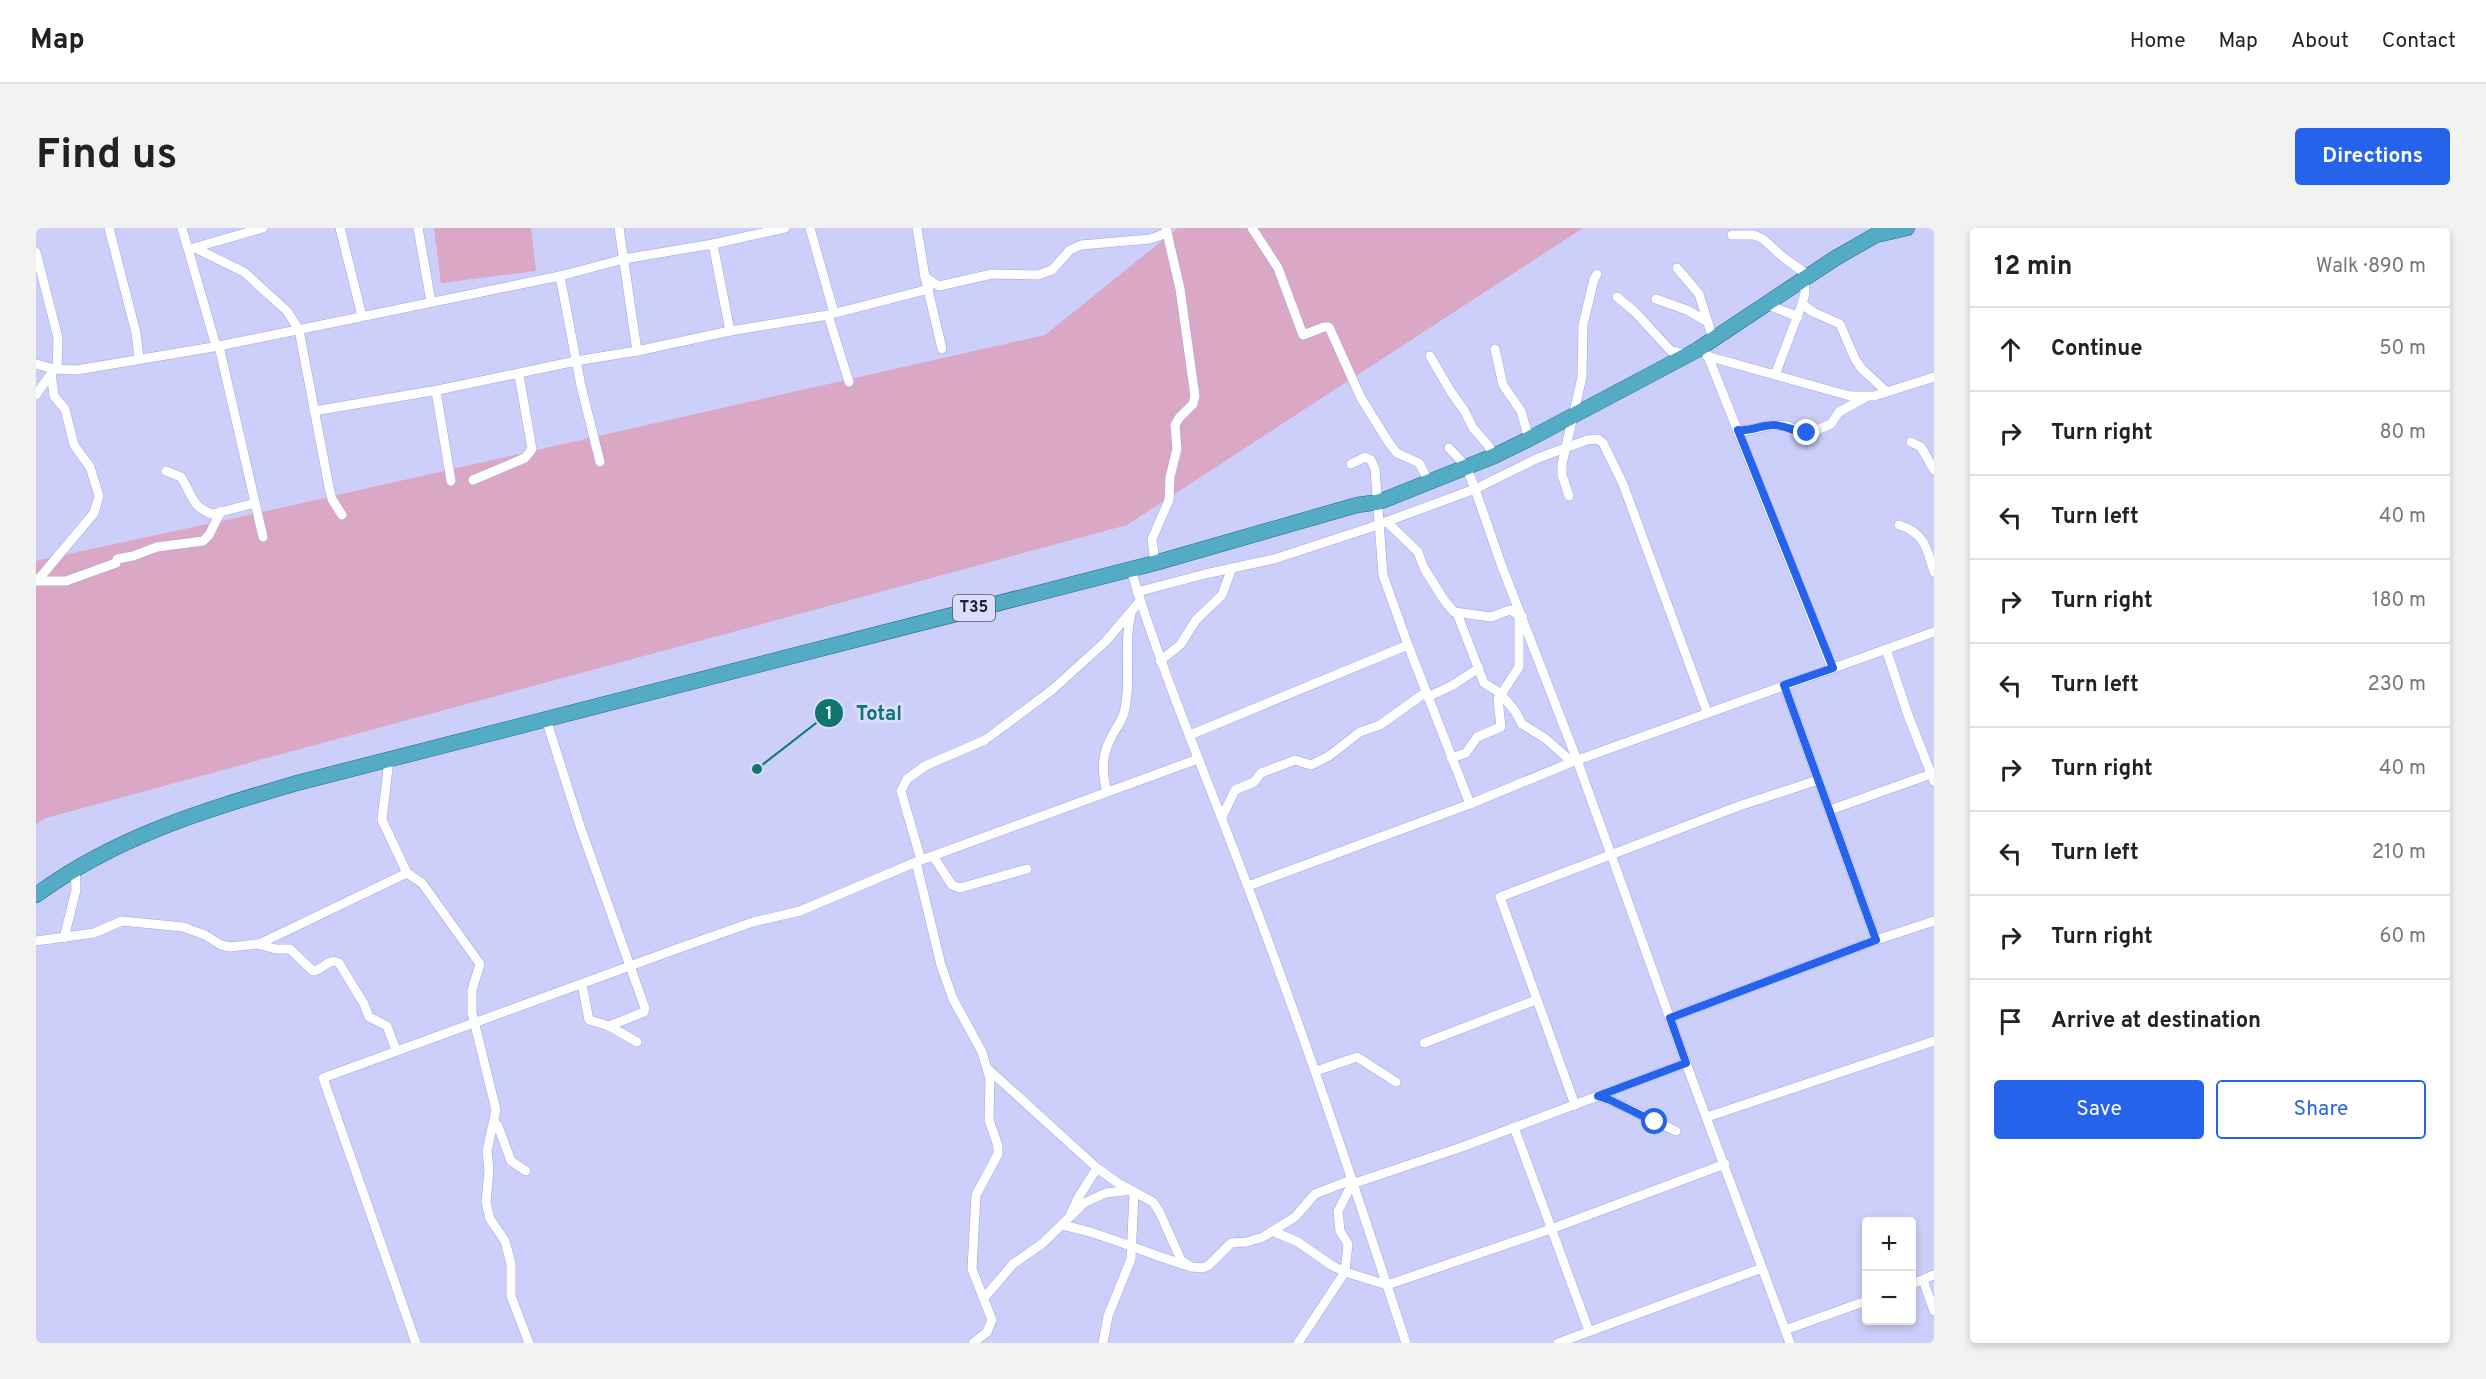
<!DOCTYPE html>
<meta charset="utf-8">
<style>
:root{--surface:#fff;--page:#f2f2f2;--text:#222;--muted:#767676;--line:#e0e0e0;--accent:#2563eb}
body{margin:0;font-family:Overpass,sans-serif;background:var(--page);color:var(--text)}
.controls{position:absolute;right:18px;bottom:18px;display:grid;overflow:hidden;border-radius:6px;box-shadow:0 3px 9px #0003}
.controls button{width:54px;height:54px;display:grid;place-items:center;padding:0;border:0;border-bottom:2px solid var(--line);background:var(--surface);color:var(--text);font:30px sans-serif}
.stop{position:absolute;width:18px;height:18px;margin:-14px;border:4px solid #2563eb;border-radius:50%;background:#fff}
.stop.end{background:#2563eb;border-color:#fff;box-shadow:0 2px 6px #0008}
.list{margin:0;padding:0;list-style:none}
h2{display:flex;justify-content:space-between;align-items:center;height:78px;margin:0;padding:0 24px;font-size:26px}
h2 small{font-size:20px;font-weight:400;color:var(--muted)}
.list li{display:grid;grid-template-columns:39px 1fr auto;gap:18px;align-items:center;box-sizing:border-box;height:84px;padding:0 24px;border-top:2px solid var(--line)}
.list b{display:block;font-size:22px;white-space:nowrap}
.list em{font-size:20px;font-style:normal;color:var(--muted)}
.actions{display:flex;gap:12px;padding:18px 24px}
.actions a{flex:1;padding:14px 0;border:2px solid var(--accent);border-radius:6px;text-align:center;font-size:21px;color:var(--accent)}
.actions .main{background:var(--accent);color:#fff}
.icon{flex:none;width:33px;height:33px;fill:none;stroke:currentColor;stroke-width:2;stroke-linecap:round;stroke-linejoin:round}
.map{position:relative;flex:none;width:1898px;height:1115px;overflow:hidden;border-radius:6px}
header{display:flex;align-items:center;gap:36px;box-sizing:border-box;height:84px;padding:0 30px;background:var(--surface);border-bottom:2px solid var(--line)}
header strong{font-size:28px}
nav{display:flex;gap:33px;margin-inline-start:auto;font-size:21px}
.intro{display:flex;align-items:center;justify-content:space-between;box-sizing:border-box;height:144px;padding:0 36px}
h1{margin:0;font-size:42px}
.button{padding:15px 27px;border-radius:6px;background:var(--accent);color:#fff;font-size:21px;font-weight:700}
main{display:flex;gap:36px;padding:0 36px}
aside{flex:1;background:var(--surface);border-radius:6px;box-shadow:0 3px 9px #0003}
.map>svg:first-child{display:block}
.green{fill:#daa7c5}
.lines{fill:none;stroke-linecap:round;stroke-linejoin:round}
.minor-casing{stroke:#a1a3e6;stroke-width:10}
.trunk-casing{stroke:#266c8a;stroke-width:16}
.minor{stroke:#fff;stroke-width:9}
.trunk{stroke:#54abc4;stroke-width:15}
.route{stroke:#2563eb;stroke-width:8}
.labels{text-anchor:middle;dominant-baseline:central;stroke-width:6;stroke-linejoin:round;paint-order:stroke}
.shield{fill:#dbddfa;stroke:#575872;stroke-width:1.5}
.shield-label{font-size:16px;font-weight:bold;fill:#1f1f38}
.leader{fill:none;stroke:#0f766e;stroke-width:2}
.callout-dot{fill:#0f766e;stroke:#dbddfa;stroke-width:2}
.mark-label{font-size:18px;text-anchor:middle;font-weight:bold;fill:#fff}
.callout-label{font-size:20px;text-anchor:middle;font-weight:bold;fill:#0f766e;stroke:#dbddfa;stroke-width:6;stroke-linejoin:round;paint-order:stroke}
</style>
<header>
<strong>Map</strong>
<nav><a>Home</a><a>Map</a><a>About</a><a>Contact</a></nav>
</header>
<div class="intro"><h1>Find us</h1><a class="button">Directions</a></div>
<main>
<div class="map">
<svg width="1898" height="1115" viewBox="0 0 1898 1115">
<rect width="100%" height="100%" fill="#cccff9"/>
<!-- green -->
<g class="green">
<path d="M398,0h97l5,43 -95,12z"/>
<path d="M1142,0h405l-456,297 -1081,293 -10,6v-263l231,-50 778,-176z"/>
</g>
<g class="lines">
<!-- minor casing -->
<g class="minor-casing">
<g id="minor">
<path d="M73,0l27,105 3,25"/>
<path d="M146,0l34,118"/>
<path d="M304,0l22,88"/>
<path d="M382,0l13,74"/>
<path d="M583,0l18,123"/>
<path d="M774,0l24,85"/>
<path d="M881,0l8,49 17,72"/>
<path d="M1216,0l26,40 25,67 21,-8h5l32,71 28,45 8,10 22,10 10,19"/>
<path d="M1696,7h22l9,4 20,18 26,19"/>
<path d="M677,16l17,87"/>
<path d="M157,20l70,-20"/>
<path d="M159,20l49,24 43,39 12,19 30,157 3,12 10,16"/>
<path d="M0,24l22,86 -1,31"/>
<path d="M1641,40l22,26 14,45"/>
<path d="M524,48l21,110 19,76"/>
<path d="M889,49l14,9 53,-12 46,1 14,-5 18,-20 11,-5 69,-6 17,-6"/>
<path d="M1581,69l18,15 36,39 16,3"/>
<path d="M1620,71l31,11 21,12"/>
<path d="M1730,76l32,13"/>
<path d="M1766,76l11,8 27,12 15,35 7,10 25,23"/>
<path d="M792,87l21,67"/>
<path d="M183,118l44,191"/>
<path d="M1459,121l8,36 18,26 8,28"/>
<path d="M1394,128l21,36 13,18 9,18 15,17 6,11"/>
<path d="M1671,128l143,40h24l60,-19"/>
<path d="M1672,128l124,312"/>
<path d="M0,136l18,5 23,1 142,-24 341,-70 64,-17 89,-15 72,-16"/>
<path d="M1739,147l27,-71 3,-11 -1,-14"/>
<path d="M400,163l15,90"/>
<path d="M0,167l16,-23"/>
<path d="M278,183l124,-21 138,-29 61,-10 93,-20 98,-16 101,-26"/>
<path d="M1702,202l7,1 27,-6 16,1 11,6 11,1 21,-9 8,-12 27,-15"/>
<path d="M1875,214l10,5 13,23"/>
<path d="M1413,220l17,18 9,23 26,75 76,196 109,303 104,280"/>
<path d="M1315,236l14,-7 6,3 4,9 8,106 25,70 62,159"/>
<path d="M130,243l15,6c10,15 11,32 32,37l42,-11"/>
<path d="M437,252l52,-22 7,-9 -13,-74"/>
<path d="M1533,268l-7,-21v-11l20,-87 1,-52 11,-46 3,-5"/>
<path d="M1351,294l31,30 6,16 20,32 10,12 37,5 19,-7 13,7"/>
<path d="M1863,297c26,8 28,24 35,47"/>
<path d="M81,331l16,-3 24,-9 46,-6 6,-6 12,-24"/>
<path d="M1119,335l-3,-24 17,-39 1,-23 7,-28 -2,-24 4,-7 14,-14 2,-8 -15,-107 -14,-61"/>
<path d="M1094,339c33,110 79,215 119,323 57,149 107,301 157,453"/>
<path d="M0,353h30l50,-18"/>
<path d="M1,353l57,-68 5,-17 -9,-29 -16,-22 -9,-36 -11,-13 -3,-24"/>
<path d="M1101,364l68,-18 69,-15 95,-31 106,-39 63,-31 49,-18 11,-1 5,4 20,41 84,228"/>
<path d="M1421,385l27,70 16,10 15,18 7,13 24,15 26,23"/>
<path d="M1850,421l22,66 26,66"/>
<path d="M1124,433l20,-16 16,-25 26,-25 10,-27"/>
<path d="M1748,457l92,255"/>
<path d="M1392,469l25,-12 26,-17"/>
<path d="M510,491l34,107 65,182 -1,4 -35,14"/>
<path d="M1154,507l218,-90"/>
<path d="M1415,530l15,-5 11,-16 24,-10 -3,-28 21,-32v-52"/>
<path d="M1071,564c-6,-22 -5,-39 6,-58 4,-7 9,-14 11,-21 8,-32 -1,-67 7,-99"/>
<path d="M1794,582l101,-36"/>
<path d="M1186,589l13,-27 19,-8 7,-9 34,-13 16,5 18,-9 31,-24 20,-7 46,-33"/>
<path d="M897,628l19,29 8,3 67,-19"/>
<path d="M885,632l-20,-69 6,-12 18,-13 60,-26 67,-50 53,-48 35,-41"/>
<path d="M880,634l25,103 12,34 29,53 8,27 -1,41 9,26v8l-22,41 -4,74 20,51 -5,12 -14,11"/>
<path d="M371,645l15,10 58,81 -8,26v23l24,97 -9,41 2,19 -3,32 4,17 15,22 6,23v32l18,47"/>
<path d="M1212,658l222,-82 102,-42 362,-130"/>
<path d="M28,710l12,-48 -1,-23"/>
<path d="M0,713l58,-8 28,-12 61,6 22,8 16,10 9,2 27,-3 19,5h14l23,22c11,-1 14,-14 26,-8l25,41 5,13 18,9 9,24"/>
<path d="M223,716l148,-71 -25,-53 7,-60"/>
<path d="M546,756l7,36 20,6 28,16"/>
<path d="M1634,790l206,-78 58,-19"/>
<path d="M1388,815l112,-43"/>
<path d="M952,841l109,99 21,15 35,19 6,9 22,49 10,7 12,1 6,-3 22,-22 16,-1 16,-5 32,-20 20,-23 36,-14"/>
<path d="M1280,843l41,-14 39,25"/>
<path d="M1562,868l12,4 66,31"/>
<path d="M1539,877l-75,-208 239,-91 79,-26"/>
<path d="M1671,889l227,-76"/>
<path d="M458,894l4,4 13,35 15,10"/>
<path d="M1478,899l75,204"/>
<path d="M1035,985l7,-15 19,-30"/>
<path d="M1025,997c42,8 82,27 124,40"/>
<path d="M1236,1003l26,11 33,23 14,7 42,13 164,-56 174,-65"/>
<path d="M1887,1052l11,31"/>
<path d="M1876,1056l22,-9"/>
<path d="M948,1070l29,-34 30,-21 41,-40 22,-10 25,-3"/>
<path d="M1749,1102l81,-29"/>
<path d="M380,1115l-93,-265 359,-131 71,-25 47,-11 116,-49 282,-103"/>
<path d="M1067,1115l5,-27 23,-57 3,-67"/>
<path d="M1262,1115l47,-71 3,-28 -8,-13 -2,-20 14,-27 110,-37 224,-84"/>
<path d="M1522,1115l204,-75"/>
</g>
</g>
<!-- trunk casing -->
<g class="trunk-casing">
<g id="trunk">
<path d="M1845,6l26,-6"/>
<path d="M0,667c81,-59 166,-84 261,-112l858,-220 202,-58 22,-3 115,-46 35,-17 168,-89 137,-91 54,-31"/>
</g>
</g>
<!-- minor -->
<use href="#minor" class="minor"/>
<!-- trunk -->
<use href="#trunk" class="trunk"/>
</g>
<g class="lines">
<!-- route -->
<path class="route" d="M1619,894l-45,-22 -12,-4 88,-33 -16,-45 206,-78 -92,-255 49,-17 -95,-238c12,2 23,-5 35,-5 13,0 22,7 34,8"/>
</g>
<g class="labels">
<!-- shield labels -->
<rect class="shield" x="917" y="367" width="42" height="26" rx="4.5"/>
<g class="shield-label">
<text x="938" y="380">T35</text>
</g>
</g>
<!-- callouts -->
<path class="leader" d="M721 541L793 485"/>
<g class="callout-dot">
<circle cx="721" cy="541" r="6"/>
<circle cx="793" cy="485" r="15"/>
</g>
<g class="mark-label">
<text x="793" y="491">1</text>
</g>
<g class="callout-label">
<text x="843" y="492">Total</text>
</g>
</svg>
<div class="controls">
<button>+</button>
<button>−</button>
</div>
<div class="stop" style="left:1619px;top:894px"></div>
<div class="stop end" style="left:1771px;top:205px"></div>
</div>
<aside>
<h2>12 min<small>Walk · 890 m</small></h2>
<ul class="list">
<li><svg class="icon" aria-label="ahead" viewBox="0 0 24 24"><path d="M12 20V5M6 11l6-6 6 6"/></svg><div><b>Continue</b></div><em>50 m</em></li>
<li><svg class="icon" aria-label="right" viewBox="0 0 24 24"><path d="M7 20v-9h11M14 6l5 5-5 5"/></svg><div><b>Turn right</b></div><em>80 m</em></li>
<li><svg class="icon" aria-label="left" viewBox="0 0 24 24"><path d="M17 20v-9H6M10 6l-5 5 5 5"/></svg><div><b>Turn left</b></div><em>40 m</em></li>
<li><svg class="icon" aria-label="right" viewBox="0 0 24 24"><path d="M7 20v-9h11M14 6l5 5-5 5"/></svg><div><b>Turn right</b></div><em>180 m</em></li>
<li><svg class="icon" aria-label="left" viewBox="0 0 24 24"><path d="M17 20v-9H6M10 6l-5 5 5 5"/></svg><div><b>Turn left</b></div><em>230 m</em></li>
<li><svg class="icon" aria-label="right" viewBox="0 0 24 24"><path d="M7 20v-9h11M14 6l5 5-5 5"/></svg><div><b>Turn right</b></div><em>40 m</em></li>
<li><svg class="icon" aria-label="left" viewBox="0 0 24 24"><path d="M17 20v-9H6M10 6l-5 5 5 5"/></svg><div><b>Turn left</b></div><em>210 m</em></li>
<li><svg class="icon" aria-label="right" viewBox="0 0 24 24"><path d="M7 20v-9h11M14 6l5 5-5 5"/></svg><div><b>Turn right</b></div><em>60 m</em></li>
<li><svg class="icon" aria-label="arrive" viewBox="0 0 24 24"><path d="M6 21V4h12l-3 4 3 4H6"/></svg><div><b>Arrive at destination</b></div></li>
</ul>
<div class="actions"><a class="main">Save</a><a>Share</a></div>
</aside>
</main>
